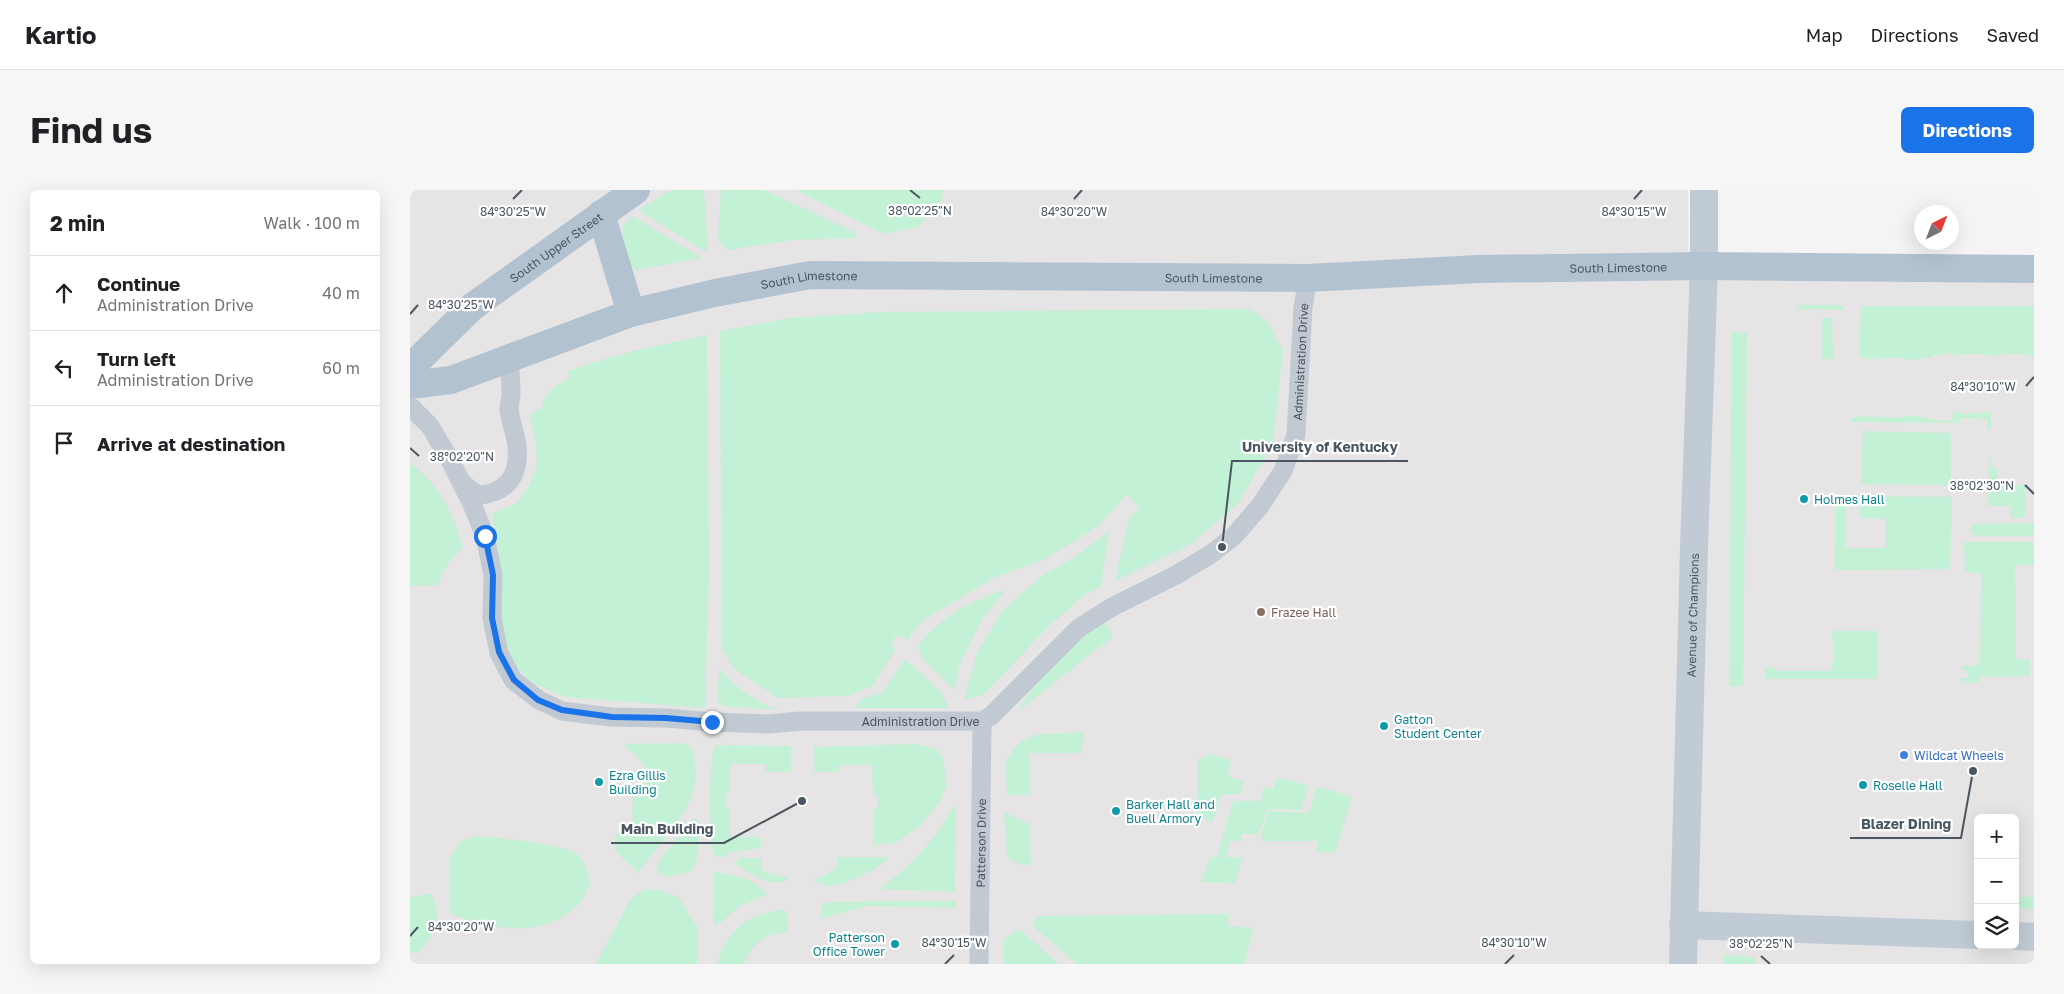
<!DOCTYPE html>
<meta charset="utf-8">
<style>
:root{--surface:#fff;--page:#f6f6f6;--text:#202124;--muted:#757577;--line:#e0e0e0;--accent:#1a73e8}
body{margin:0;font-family:"Golos Text",sans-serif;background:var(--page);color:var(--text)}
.controls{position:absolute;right:15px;bottom:15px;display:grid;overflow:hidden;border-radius:8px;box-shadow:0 5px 20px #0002}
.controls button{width:45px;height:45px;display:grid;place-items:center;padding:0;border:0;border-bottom:1px solid var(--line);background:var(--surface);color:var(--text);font:25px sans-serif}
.compass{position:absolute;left:1504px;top:15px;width:45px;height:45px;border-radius:50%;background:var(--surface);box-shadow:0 5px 20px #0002;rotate:42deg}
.stop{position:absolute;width:15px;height:15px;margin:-11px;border:4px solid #1a73e8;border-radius:50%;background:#fff}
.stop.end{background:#1a73e8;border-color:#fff;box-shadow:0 1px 5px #0008}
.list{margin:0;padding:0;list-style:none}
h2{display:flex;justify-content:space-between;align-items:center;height:65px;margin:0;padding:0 20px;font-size:21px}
h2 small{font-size:16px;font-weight:400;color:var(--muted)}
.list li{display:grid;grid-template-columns:32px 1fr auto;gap:15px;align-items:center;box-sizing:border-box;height:75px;padding:0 20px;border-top:1px solid var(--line)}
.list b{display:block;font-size:19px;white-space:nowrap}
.list p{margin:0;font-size:16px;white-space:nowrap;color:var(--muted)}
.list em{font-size:16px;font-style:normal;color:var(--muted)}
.icon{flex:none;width:28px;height:28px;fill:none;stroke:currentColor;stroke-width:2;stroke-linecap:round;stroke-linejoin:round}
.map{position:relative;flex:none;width:1624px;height:774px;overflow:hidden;border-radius:8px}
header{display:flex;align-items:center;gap:30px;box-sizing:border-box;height:70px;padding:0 25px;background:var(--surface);border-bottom:1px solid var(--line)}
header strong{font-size:24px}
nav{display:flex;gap:28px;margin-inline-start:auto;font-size:18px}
.intro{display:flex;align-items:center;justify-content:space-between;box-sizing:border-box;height:120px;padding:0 30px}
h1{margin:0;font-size:35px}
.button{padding:12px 22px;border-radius:8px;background:var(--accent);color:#fff;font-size:18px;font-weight:700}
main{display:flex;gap:30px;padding:0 30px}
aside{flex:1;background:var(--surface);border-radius:8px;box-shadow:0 5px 20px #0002}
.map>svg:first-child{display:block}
.education{fill:#e6e4e5;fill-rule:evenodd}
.green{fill:#c3f1d5}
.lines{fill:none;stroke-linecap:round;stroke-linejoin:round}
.street{stroke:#c1cad2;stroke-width:19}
.secondary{stroke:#c1cbd6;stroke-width:28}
.primary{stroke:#b3c2d1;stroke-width:28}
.route{stroke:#1a73e8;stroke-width:6}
.ticks{fill:none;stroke:#4a5661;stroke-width:2}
.culture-dot{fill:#0f9aa8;stroke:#fff;stroke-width:2}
.education-dot{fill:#8d6e63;stroke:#fff;stroke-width:2}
.shop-dot{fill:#3f7fe0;stroke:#fff;stroke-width:2}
.labels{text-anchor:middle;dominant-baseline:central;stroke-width:4.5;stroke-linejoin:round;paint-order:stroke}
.street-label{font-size:12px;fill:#4a5661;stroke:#fff}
.culture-label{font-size:12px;fill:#0d838f;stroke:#fff;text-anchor:start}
.education-label{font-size:12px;fill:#785e54;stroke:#fff;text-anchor:start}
.shop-label{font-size:12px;fill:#366cbe;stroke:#fff;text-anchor:start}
.ticks-label{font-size:12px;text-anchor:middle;fill:#4a5661;stroke:#fff;stroke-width:4.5;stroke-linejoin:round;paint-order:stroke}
.leader{fill:none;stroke:#4a5661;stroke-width:2}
.callout-dot{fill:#4a5661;stroke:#fff;stroke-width:2}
.callout-label{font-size:14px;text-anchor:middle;font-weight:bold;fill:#4a5661;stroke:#fff;stroke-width:4.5;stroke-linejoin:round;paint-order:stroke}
</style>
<header>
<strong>Kartio</strong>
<nav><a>Map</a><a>Directions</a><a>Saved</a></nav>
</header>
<div class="intro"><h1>Find us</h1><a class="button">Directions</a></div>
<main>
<aside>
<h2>2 min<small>Walk · 100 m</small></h2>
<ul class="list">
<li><svg class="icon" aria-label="ahead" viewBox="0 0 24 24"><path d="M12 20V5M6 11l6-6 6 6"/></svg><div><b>Continue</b><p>Administration Drive</p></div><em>40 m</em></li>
<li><svg class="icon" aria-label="left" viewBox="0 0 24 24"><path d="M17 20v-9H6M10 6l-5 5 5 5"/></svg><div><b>Turn left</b><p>Administration Drive</p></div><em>60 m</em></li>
<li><svg class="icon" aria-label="arrive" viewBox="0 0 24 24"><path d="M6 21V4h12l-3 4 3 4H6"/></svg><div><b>Arrive at destination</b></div></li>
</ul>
</aside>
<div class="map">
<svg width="1624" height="774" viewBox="0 0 1624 774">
<rect width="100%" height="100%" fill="#f5f3f3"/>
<!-- education -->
<path class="education" d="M0,0h1278l1,86 345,-7v695h-1624zM1568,628h37v127h-37z"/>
<!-- green -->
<g class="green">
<path d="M261,0h33l4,56 -1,5 -4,-1 -65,-40z"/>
<path d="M311,0h43l91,42 1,6 -63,2 -65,10 -6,-4 -4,-8z"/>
<path d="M386,0h148l-3,11 -23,26 -34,7z"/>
<path d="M222,26l70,42 -66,12 -10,-9 -5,-25 3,-11z"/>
<path d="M1388,115h45v5l-45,-1z"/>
<path d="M1451,116h173v50h-7v-2h-25v2l-19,-1v-1l-30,1v-2h-11l-1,2h-9v3h-10l-1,2 -18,-1v-1l-40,1 -1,-2h-3z"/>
<path d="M840,119l17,12 16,30 -10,91 -34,61 -48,41 -76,37 14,-62 11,-12 -13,-12 -30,32 -52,32 -51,19 -71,42 -16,20 -4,-3 -8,-1 -4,7 4,7 -22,35 -24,11 -71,2 -45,-30 -11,-20 -2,-317 70,-13 91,-6z"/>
<path d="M1412,128h10l1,41h-11z"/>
<path d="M1322,142l15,1 -4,353h-14z"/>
<path d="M297,145l2,236 -4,137 -139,-11 -34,-14 -18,-19 -14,-42 2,-29 -3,-41 -7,-38 25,-11 13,-19 7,-18 -1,-24 -7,-28 13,-6c3,-18 13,-22 28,-30l-3,-6c45,-18 93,-27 140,-37z"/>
<path d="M1543,222h8l1,2 29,-2v17l-4,1 1,-11 -27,-1 -1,5 -108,-1v-5h10v-1l40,2v-2h19v2h10v2l21,1z"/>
<path d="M1453,241l88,2v52l-90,-1z"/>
<path d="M1579,268h2v10h7v16l27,1v32l-14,1v-12h-23z"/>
<path d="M0,273c30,23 43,49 53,85 -14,10 -19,21 -25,37l-28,1z"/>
<path d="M1450,306l92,1 -2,72 -115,1 1,-73h10l-1,51h40v-29l-25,-1z"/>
<path d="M1624,333v13h-59l-4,-4v-6l4,-2z"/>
<path d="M699,341l-8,56 -17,8 -34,30 -66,69 -20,6 13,-47 25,-42 41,-36 29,-16z"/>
<path d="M1554,352h70v23h-19l1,94 14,1v16l-51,1 -1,6h-17l-1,-5 8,-1v-6l-6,-1v-4l18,-1 1,-92 -16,-1z"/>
<path d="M596,400l-23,28 -24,47 -4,26 -32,-32 -5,-12c14,-25 61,-51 88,-57z"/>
<path d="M690,432l5,1 7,11 -1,6 -13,8 -82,65 20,-29 24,-28z"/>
<path d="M1422,441h45v48h-112v-12l10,1v3h56l1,-10h2v-21l-2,-1z"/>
<path d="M495,469l35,32 9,17h-94l6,-9 22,-7z"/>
<path d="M309,478c19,21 32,31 59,42l-54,-4 -6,-6z"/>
<path d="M674,542v10l-3,2 1,9h-52v42h-23l-2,-33 13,-19 17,-8z"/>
<path d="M273,553l10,6c2,12 4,26 1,39 -4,25 -41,64 -56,85l-22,-21 -1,-18 17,-1 1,-41 8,-1c2,-3 5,-7 6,-10 3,-13 -11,-28 -21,-33l-1,-4z"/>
<path d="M506,554l20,5 7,9 4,27 -7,16 -18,23 -27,19 -22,2 1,-36 3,-1v-14h-4l-1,-29h-33v7h-25v-25z"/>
<path d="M315,555l66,1v26h-26v-8h-35v28h-3l-1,16h4v29h30l1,11 -29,4 -10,6c-9,-2 -9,-6 -11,-14 0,-18 -4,-86 5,-98z"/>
<path d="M800,564l21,6 -4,16 17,5 -4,13 -19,1 -8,26 -8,-1 -1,-6h-7v-54z"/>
<path d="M867,587l32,9 -8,24 -33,-1 -10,25h-17v7h-11l-4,16 16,1 -7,25 -34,-1 9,-24 7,-1 16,-56h27l4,-14 9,2z"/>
<path d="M907,596l35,11 -17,56 -19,-1 3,-11h-58v-8l8,-22 40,2z"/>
<path d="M546,612l-1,90 -76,-3c32,-22 59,-53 77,-87z"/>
<path d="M594,622l26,12 1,41h-7l-15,-6 -3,-10z"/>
<path d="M284,628l5,3c-1,16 2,36 -7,50l-23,6 -10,-4 -3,-5 5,-9 31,-40z"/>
<path d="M65,646c18,1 92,8 103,19 8,8 10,19 12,29 -3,6 -5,12 -9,17 -33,39 -90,30 -131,12v-55l10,-16z"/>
<path d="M428,667h51c-11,13 -43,28 -60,29 -6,0 -13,-6 -19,-7l10,-1 18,-11z"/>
<path d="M333,668h18l1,12 11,5 16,3c-15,14 -41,-7 -56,-15z"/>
<path d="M304,682c14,2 46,7 52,23l-28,12 -16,15 -8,3 -1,-4z"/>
<path d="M234,699l16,1 19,8 18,29v37h-101l34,-64z"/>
<path d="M21,703c12,23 5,45 -15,61l-6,-2v-54z"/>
<path d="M1605,707h19v12l-19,-1z"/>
<path d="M461,711h85v7l-90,-2 -46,13 2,-16z"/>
<path d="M368,720l9,2 1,20c-6,2 -12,1 -17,3 -14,5 -22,15 -27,29h-27c11,-34 27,-47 61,-54z"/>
<path d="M819,724l-2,12 26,2 -8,35 -2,1h-166l-44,-38 1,-5 5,-5z"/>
<path d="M609,739l40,35h-55v-25z"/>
<path d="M1312,765l32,2 1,7h-32z"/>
</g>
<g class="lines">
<!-- street -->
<g class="street">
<path id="s1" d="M0,216l20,20 20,34 22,44 13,32 8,39 -1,43 7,35 14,27 26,20 23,11 24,3 26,3 54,1 46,4 56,2 32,-3h182l9,-5 88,-88 33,-21 64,-32 35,-21 23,-18 26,-30 23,-35 13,-36 7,-127 5,-30"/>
<path d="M52,293l15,12c29,-1 43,-19 40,-48 -1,-13 -7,-26 -8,-38 0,-5 2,-11 2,-16 0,-11 -1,-23 -2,-35"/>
<path id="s2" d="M569,774l3,-243"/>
</g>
<!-- secondary -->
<g class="secondary">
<path d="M1273,735l295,10"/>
<path d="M1605,746l19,1"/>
<path id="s3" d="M1273,774l11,-417 10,-281v-76"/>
</g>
<!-- primary -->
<g class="primary">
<path d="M191,24l30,99"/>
<path id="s4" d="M0,178l62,-61 164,-117"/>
<path id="s5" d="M0,195l41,-5 180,-67 84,-20 95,-18 498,3 171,-9 225,-3 330,3"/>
</g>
</g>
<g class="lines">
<!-- route -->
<path class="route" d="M75,346l8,39 -1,43 7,34 15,28 24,20 24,10 50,7 54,1 46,4"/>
</g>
<!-- ticks -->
<path class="ticks" d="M500,0l10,8M103,9l9,-9M664,9l8,-9M1224,9l8,-9M0,124l8,-9M1616,196l8,-9M0,258l9,8M1615,295l9,9M0,746l8,-9M1351,766l9,8M535,774l9,-9M1095,774l9,-9"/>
<!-- markers -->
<g class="culture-dot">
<circle cx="1394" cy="309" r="5"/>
<circle cx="974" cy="536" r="5"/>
<circle cx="189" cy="592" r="5"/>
<circle cx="1453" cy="595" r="5"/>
<circle cx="706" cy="621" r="5"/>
<circle cx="485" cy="754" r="5"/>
</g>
<circle class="education-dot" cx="851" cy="422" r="5"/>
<circle class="shop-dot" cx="1494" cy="565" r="5"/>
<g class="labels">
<!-- street labels -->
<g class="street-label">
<text stroke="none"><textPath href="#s4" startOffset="190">South Upper Street</textPath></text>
<text stroke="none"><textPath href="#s5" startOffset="1225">South Limestone</textPath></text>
<text stroke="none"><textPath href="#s5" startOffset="820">South Limestone</textPath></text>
<text stroke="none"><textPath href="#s5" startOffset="415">South Limestone</textPath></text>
<text stroke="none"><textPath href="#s1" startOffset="1288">Administration Drive</textPath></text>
<text stroke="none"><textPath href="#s3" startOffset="349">Avenue of Champions</textPath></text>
<text stroke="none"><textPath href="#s1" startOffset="718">Administration Drive</textPath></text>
<text stroke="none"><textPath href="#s2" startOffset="121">Patterson Drive</textPath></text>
</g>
<!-- culture labels -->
<g class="culture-label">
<text x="1404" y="309">Holmes Hall</text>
<text x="984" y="529">Gatton<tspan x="984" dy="14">Student Center</tspan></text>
<text x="199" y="585">Ezra Gillis<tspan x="199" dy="14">Building</tspan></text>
<text x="1463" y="595">Roselle Hall</text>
<text x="716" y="614">Barker Hall and<tspan x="716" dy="14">Buell Armory</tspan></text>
<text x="475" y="747" text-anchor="end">Patterson<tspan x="475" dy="14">Office Tower</tspan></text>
</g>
<!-- education labels -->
<g class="education-label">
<text x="861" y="422">Frazee Hall</text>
</g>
<!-- shop labels -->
<g class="shop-label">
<text x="1504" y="565">Wildcat Wheels</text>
</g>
</g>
<g class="ticks-label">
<text x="510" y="25">38°02'25"N</text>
<text x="664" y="26">84°30'20"W</text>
<text x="1224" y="26">84°30'15"W</text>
<text x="103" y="26">84°30'25"W</text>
<text x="51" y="119">84°30'25"W</text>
<text x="1573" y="201">84°30'10"W</text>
<text x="52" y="271">38°02'20"N</text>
<text x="1572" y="300">38°02'30"N</text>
<text x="51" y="741">84°30'20"W</text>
<text x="544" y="757">84°30'15"W</text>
<text x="1104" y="757">84°30'10"W</text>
<text x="1351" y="758">38°02'25"N</text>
</g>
<!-- callouts -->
<path class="leader" d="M812 357L822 271H998M1563 581L1551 648H1440M392 611L314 653H201"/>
<g class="callout-dot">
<circle cx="812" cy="357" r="5"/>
<circle cx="1563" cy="581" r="5"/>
<circle cx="392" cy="611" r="5"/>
</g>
<g class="callout-label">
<text x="910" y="262">University of Kentucky</text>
<text x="1496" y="639">Blazer Dining</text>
<text x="257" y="644">Main Building</text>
</g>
</svg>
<div class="controls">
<button>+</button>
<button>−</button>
<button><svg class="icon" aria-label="layers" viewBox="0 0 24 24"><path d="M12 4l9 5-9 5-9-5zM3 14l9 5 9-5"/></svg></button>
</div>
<svg class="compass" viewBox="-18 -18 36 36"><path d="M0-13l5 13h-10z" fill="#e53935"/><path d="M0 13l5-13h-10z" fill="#757577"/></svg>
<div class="stop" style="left:75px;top:346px"></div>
<div class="stop end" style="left:302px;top:532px"></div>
</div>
</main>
